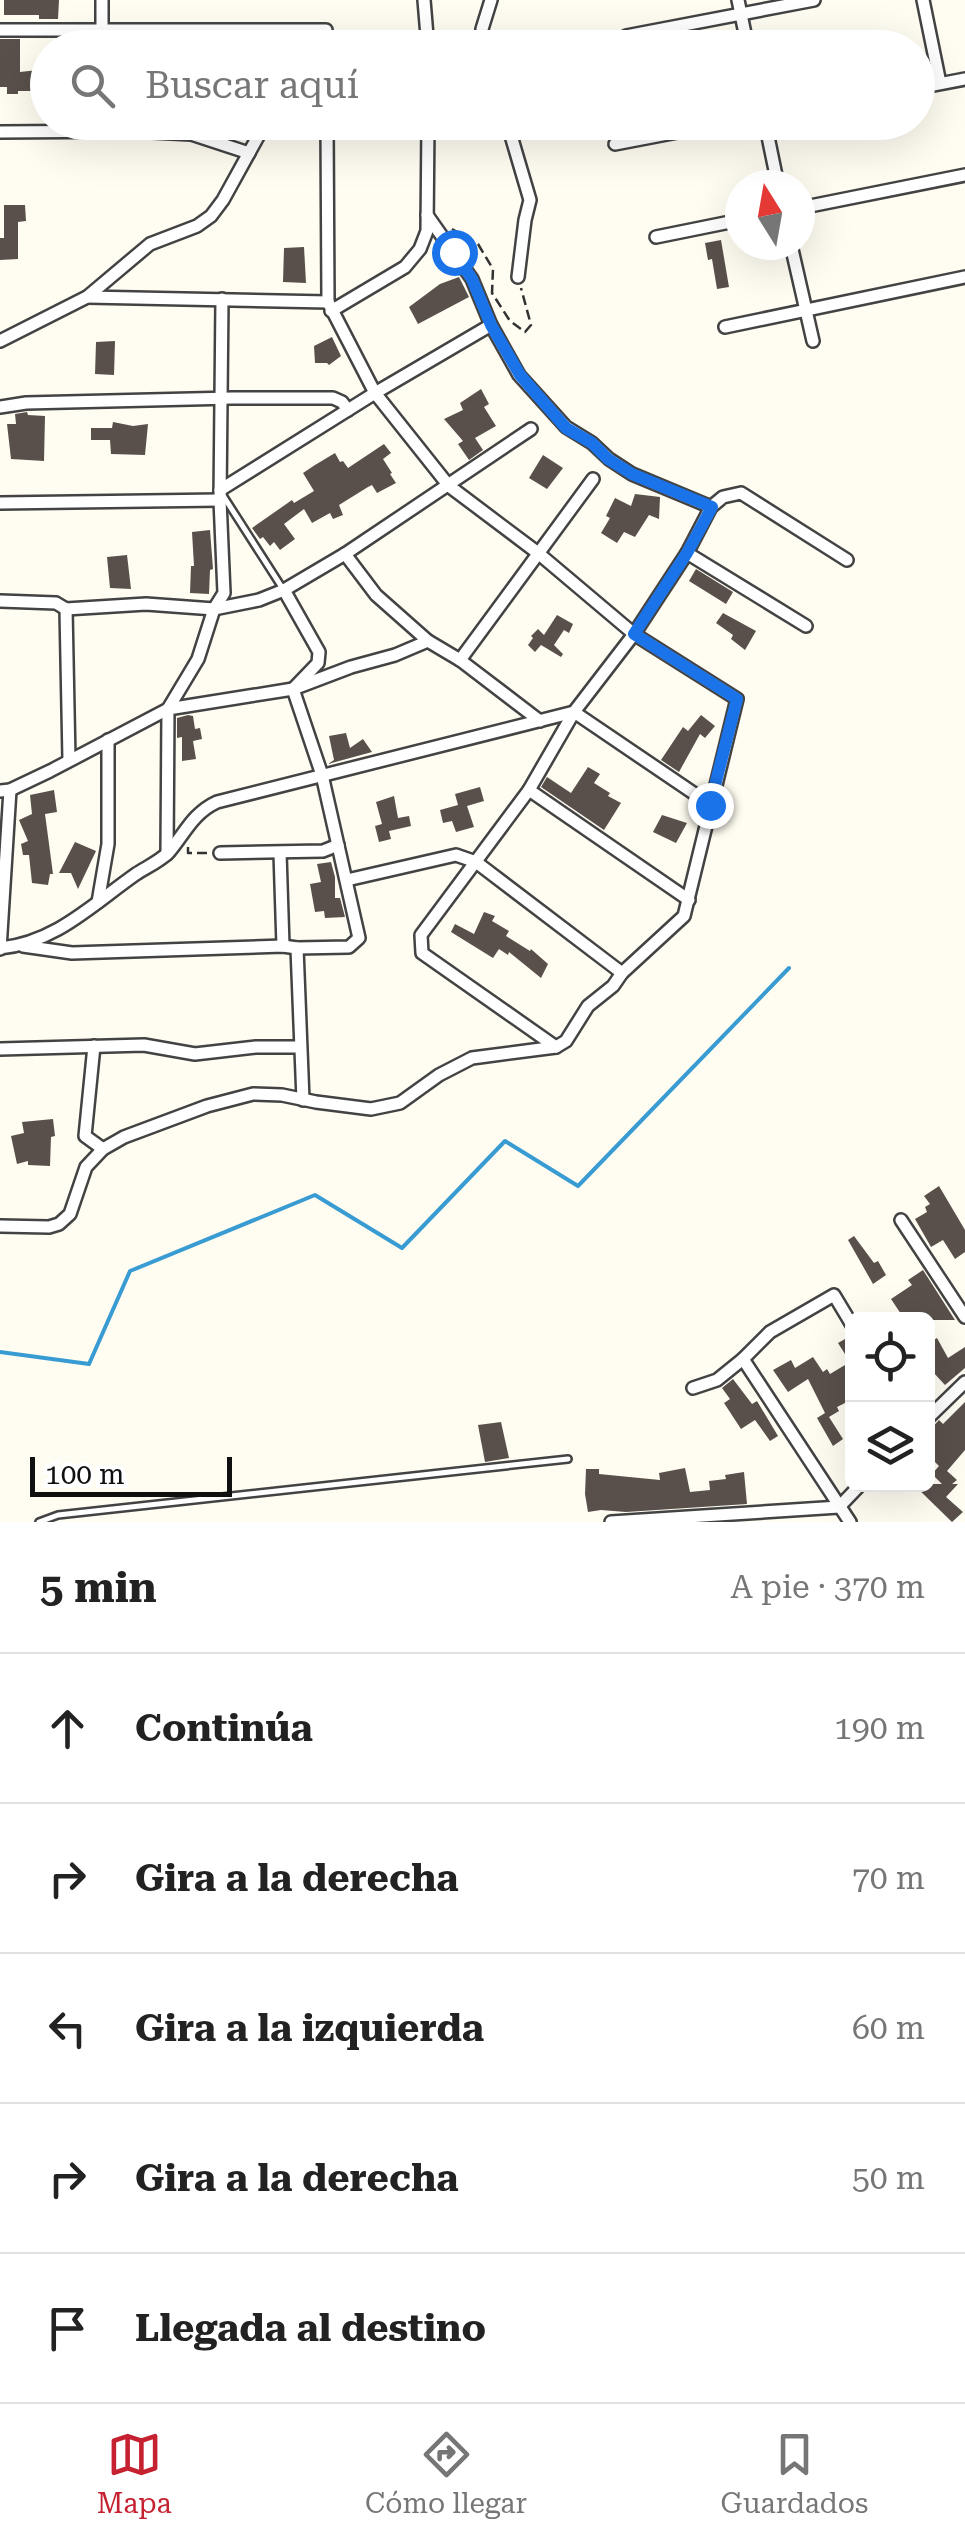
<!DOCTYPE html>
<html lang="es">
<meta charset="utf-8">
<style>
:root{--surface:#fff;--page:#f2f2f2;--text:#222;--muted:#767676;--line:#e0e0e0;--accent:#c62130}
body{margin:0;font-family:"Roboto Serif",serif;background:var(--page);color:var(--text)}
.controls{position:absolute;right:30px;bottom:30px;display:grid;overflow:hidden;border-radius:15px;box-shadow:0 10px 40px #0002}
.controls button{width:90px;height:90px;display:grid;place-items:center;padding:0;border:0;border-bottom:2px solid var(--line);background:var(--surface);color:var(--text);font:50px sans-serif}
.compass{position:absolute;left:725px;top:170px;width:90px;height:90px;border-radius:50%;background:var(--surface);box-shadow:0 10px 40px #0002;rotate:349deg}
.scale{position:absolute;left:30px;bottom:25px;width:202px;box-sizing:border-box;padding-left:10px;border:5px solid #101010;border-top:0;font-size:28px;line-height:35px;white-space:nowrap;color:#101010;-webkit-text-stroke:8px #fff;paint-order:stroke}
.stop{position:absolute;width:30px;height:30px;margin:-22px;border:8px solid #1a73e8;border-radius:50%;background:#fff}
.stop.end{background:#1a73e8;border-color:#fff;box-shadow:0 2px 10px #0008}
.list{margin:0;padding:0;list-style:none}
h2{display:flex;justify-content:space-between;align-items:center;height:130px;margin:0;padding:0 40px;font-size:42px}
h2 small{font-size:32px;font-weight:400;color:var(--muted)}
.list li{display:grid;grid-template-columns:65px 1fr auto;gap:30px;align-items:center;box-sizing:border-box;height:150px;padding:0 40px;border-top:2px solid var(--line)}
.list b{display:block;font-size:38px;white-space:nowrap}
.list em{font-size:32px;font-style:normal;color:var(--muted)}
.icon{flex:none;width:55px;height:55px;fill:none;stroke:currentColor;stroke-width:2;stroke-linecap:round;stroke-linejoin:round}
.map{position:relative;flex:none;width:965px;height:1522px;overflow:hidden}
.search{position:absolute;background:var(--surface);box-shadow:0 10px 40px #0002;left:30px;right:30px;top:30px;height:110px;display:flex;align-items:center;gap:25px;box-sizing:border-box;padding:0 35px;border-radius:55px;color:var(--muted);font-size:38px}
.sheet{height:880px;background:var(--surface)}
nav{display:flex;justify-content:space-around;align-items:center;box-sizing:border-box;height:140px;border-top:2px solid var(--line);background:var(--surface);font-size:28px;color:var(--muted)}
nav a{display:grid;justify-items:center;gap:5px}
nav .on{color:var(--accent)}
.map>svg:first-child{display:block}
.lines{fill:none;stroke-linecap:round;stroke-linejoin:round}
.stream{stroke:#389cd3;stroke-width:4}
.building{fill:#59504b}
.service-casing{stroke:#434343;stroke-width:10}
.minor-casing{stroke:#434343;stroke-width:16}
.path{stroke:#323232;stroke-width:2.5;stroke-dasharray:10 5;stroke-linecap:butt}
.service{stroke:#fff;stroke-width:5}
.minor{stroke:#fff;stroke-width:11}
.route{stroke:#1a73e8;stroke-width:12}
</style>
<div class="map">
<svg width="965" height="1522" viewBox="0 0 965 1522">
<rect width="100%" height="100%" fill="#fffcf2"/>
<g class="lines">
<!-- stream -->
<path class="stream" d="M0,1352l89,12 41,-93 185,-76 87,53 103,-107 73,45 211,-218"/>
</g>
<!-- building -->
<g class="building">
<path d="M4,0h55l-1,19h-19v-4h-35z"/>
<path d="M0,39h20v33l18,-2 2,19 -2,2h-20v3h-11v-7h-7z"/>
<path d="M4,205h21l1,16 -8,1v37l-18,1v-22h4z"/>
<path d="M721,240l8,47 -12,2 -5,-30 -4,1 -3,-17z"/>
<path d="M304,247l2,36 -23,-1 1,-34z"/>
<path d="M459,277l10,20 -51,27 -9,-17 31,-23z"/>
<path d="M332,337l9,19 -12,9 -2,-2h-12l-1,-17z"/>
<path d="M115,341l-1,34 -19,-1 1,-32z"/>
<path d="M481,389l8,15 -5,3 12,19 -21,12 8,12 -14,10 -11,-16 5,-3 -19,-22 19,-9 -3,-7z"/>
<path d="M27,412l1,3 17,1 -1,45 -33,-2 -4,-35h9l-1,-10z"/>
<path d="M113,422l20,4 15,-2 -3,31 -34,-1 -1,-14h-19v-12h21z"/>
<path d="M384,444l7,9 -8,6 9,14 -2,1 6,9 -19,10 -5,-8 -4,2 -29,18 4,10 -10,4 -3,-6 -18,10 -8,-14 -20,15 11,15 -15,11 -6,-8 -4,4 -7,-9 -3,2 -8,-11 40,-28 2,3 20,-12 -11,-18 12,-8 20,-12 5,9 3,-1 5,7z"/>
<path d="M543,455l20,13 -16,21 -18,-11z"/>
<path d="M635,494l25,3 -1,22 -10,-4 -14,22 -11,-5 -7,11 -16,-10 9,-15 -4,-2 9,-18 16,8z"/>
<path d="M210,530l3,39 -3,1 -1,24 -19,-1 1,-27h3l-2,-34z"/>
<path d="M127,555l4,34 -21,-1 -3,-31z"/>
<path d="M696,569l37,23 -7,12 -37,-23z"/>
<path d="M723,613l33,18 -11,19 -14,-11 2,-4 -17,-12z"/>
<path d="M557,615l16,9 -4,9 -5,-3 -10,15 9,9 -2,3 -20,-12 -6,7 -7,-7 5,-7 -2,-2 7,-7 6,6z"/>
<path d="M188,715l5,1 2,13 5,-1 2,11 -9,2 3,18 -14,2v-24l-5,1v-20z"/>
<path d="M701,715l14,11 -10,12 -5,-4 -21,38 -18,-12 22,-33 5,4z"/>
<path d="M346,733l4,15 13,-9 9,13 -44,12 6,-4 -5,-24z"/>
<path d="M588,767l12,7 -6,9 16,10 -2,3 13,7 -17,27 -63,-43 6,-10 24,16z"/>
<path d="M480,787l4,14 -17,5 7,21 -18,5 -4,-11 -9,2 -3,-13 18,-5 -3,-11z"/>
<path d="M54,790l3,22 -12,2 8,60h-3l-2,11 -16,-2 -3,-28h-6l-2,-11 7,-3 -9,-21 13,-6 -2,-19z"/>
<path d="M394,796l4,22 11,-2 2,10 -22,5 2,8 -12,3 -4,-16 7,-2 -6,-22z"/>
<path d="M662,815l25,8 -11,20 -23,-11z"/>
<path d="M75,842l21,9 -18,38 -7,-16h-12z"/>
<path d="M331,862l4,15v21h5l5,19 -20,1 -1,-7 -9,1 -5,-28 11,-2 -4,-18z"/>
<path d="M484,912l11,4 -3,5 17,10 -3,5 24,15 1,-2 17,15 -7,14 -32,-26 -1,3 -9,-6 -6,9 -42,-26 4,-8 19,10z"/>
<path d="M53,1119l2,17 -4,1 -1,29 -22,-1v-4l-11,3 -6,-28 13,-3 -2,-11z"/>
<path d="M939,1186l26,44v22l-10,7 -12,-19 -12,7 -16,-28 12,-7 -2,-5 5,-3 -6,-8z"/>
<path d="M854,1236l20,27 4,-2 8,14 -13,9 -25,-44z"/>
<path d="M923,1270l32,50h-50l-14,-21 21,-14 -4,-5z"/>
<path d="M852,1335v54l-6,3 5,8 -14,7 2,4 -10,6 14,22 -10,7 -16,-28 8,-5 -17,-34 -20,13 -15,-22 18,-10 4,8 18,-11 10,15 4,-3 3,5 20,-12 -12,-19z"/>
<path d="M937,1338l11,20 17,-11v21l-20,17 -12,-13 -5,3v-32z"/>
<path d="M733,1379l19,25 5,-3 21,35 -8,5 -15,-21 -14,9 -17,-26 6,-4 -8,-11z"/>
<path d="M965,1402v48l-18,21 10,9 -5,4h6l-12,13 17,15 -11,10 -39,-38h29l-10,-10 7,-8 -11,-11v-23l11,-12 4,4z"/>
<path d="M501,1422l8,36 -24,4 -7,-37z"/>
<path d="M685,1468l5,24 20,-2 -1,-9 17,-2 -1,-4 19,-3 3,32 -121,8 -25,-2 -13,2 -3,-18 1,-25h13v5l61,6 -1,-7z"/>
</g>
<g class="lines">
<!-- service casing -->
<g class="service-casing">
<g id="service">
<path d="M224,497l59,92"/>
<path d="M39,1522l19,-7 510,-56"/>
</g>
</g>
<!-- minor casing -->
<g class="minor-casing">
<g id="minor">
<path d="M102,0v30"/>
<path d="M424,0l4,48"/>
<path d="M738,0l10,48"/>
<path d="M923,0l17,83"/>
<path d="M0,30h326v18"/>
<path d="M626,36l188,-36"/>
<path d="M485,48l-3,-19 9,-29"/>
<path d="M918,88l47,-9"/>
<path d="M507,122l23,78 -5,20 -7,57"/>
<path d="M765,122l13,63"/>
<path d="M0,132l132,-1 59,3 58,19"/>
<path d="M615,144l115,-22"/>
<path d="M800,208l165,-33"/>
<path d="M427,215l45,64 19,46 28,50 47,52 26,16 17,16 23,15 79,33"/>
<path d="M656,237l84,-17"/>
<path d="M791,245l22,96"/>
<path d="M87,297l241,5"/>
<path d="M331,311l74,-44 15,-18 7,-18 1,-109"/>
<path d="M725,327l240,-50"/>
<path d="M0,341l87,-44 63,-53 47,-18 14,-10 12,-16 43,-78"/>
<path d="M0,407l26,-4 206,-5h101l9,4 6,8"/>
<path d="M220,490l155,-97 116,-68"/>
<path d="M0,503l220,-3"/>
<path d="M687,553l119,73"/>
<path d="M345,554l31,41 52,46 32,19 80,61"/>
<path d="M0,601l56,2 10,6 3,151"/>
<path d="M66,609l80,-5 68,5 45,-9 25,-10 61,-36 186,-125"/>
<path d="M460,660l133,-181"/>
<path d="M529,790l160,110"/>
<path d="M0,791l10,-1 40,-19 118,-62 30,-50 16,-50 10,-16 -4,-93 2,-201"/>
<path d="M220,853l103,-2 15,-6"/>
<path d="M280,853l3,93"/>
<path d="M167,854l1,-145 125,-20 58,-22 44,-12 33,-14"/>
<path d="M347,880l109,-25 20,7 146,111"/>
<path d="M98,902l10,-58v-104"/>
<path d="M23,946l49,7 211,-7 14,2 52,-1 10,-9 -37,-163 -29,-86 25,-26 1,-11 -35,-62"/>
<path d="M0,948c55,-5 93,-44 136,-74 11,-7 24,-13 33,-22 16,-19 24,-39 48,-50l357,-90 137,93"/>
<path d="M297,948l6,152"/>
<path d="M0,949l10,-159"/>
<path d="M94,1046l-9,90 18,13"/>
<path d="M556,1047l-134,-94 -1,-18 108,-145 45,-78 60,-78 53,-81 24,-46 12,-10 18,-4 106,67"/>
<path d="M0,1049l144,-4 51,9 61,-7h44"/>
<path d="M901,1220l64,97"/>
<path d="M0,1226l49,1 10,-3 11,-10 16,-47 17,-18 21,-12 83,-31 46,-12 29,1 34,7 55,7 29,-6 39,-28 33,-17 84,-11 10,-6 22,-35 25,-20 9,-13 62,-57 53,-217 -103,-65 -96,-81 -89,-67 -74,-93 -47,-91 -1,-180"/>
<path d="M743,1359l107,163"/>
<path d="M693,1388l24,-8 26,-21 27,-27 64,-37 18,30"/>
<path d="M928,1418l37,-36"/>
<path d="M611,1522l228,-15 22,-23"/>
</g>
</g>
<!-- path -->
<g class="path">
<path d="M452,229l26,15 15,25 -1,24 18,28 15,11 6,-7 -10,-37"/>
<path d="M188,847v6h21"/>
</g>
<!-- service -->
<use href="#service" class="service"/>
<!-- minor -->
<use href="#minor" class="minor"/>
</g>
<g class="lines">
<!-- route -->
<path class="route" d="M454,252l18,27 19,46 29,50 46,53 26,15 16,16 24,15 80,33 -25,46 -53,81 103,65 -27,106"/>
</g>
</svg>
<div class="controls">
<button><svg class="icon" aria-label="locate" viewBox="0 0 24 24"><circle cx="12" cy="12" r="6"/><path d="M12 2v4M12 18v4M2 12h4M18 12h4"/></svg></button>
<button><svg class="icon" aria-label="layers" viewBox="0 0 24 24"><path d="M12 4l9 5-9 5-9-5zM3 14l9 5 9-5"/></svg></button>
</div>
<svg class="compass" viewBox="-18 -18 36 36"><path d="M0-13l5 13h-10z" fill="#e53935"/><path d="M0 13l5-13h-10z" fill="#767676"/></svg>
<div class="scale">100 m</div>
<div class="stop" style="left:454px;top:252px"></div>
<div class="stop end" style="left:710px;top:805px"></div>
<div class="search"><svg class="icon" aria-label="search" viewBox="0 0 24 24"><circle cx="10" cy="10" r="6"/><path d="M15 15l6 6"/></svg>Buscar aquí</div>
</div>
<section class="sheet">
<h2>5 min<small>A pie · 370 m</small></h2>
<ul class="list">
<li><svg class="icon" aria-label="ahead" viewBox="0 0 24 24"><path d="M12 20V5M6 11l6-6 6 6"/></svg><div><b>Continúa</b></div><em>190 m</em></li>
<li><svg class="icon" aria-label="right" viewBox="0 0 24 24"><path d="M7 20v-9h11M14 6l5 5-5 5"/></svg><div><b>Gira a la derecha</b></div><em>70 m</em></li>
<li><svg class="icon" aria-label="left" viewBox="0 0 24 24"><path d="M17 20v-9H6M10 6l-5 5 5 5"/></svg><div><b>Gira a la izquierda</b></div><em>60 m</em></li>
<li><svg class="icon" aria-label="right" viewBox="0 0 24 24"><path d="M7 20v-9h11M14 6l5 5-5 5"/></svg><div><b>Gira a la derecha</b></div><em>50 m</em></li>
<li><svg class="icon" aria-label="arrive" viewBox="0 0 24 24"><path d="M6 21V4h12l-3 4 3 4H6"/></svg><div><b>Llegada al destino</b></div></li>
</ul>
</section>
<nav>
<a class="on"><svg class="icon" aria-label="map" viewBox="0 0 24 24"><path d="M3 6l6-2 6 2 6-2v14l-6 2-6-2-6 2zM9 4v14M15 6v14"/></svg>Mapa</a>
<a><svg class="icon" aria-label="directions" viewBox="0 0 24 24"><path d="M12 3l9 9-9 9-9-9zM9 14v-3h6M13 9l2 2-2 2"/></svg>Cómo llegar</a>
<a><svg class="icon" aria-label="saved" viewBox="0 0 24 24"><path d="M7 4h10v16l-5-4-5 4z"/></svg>Guardados</a>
</nav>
